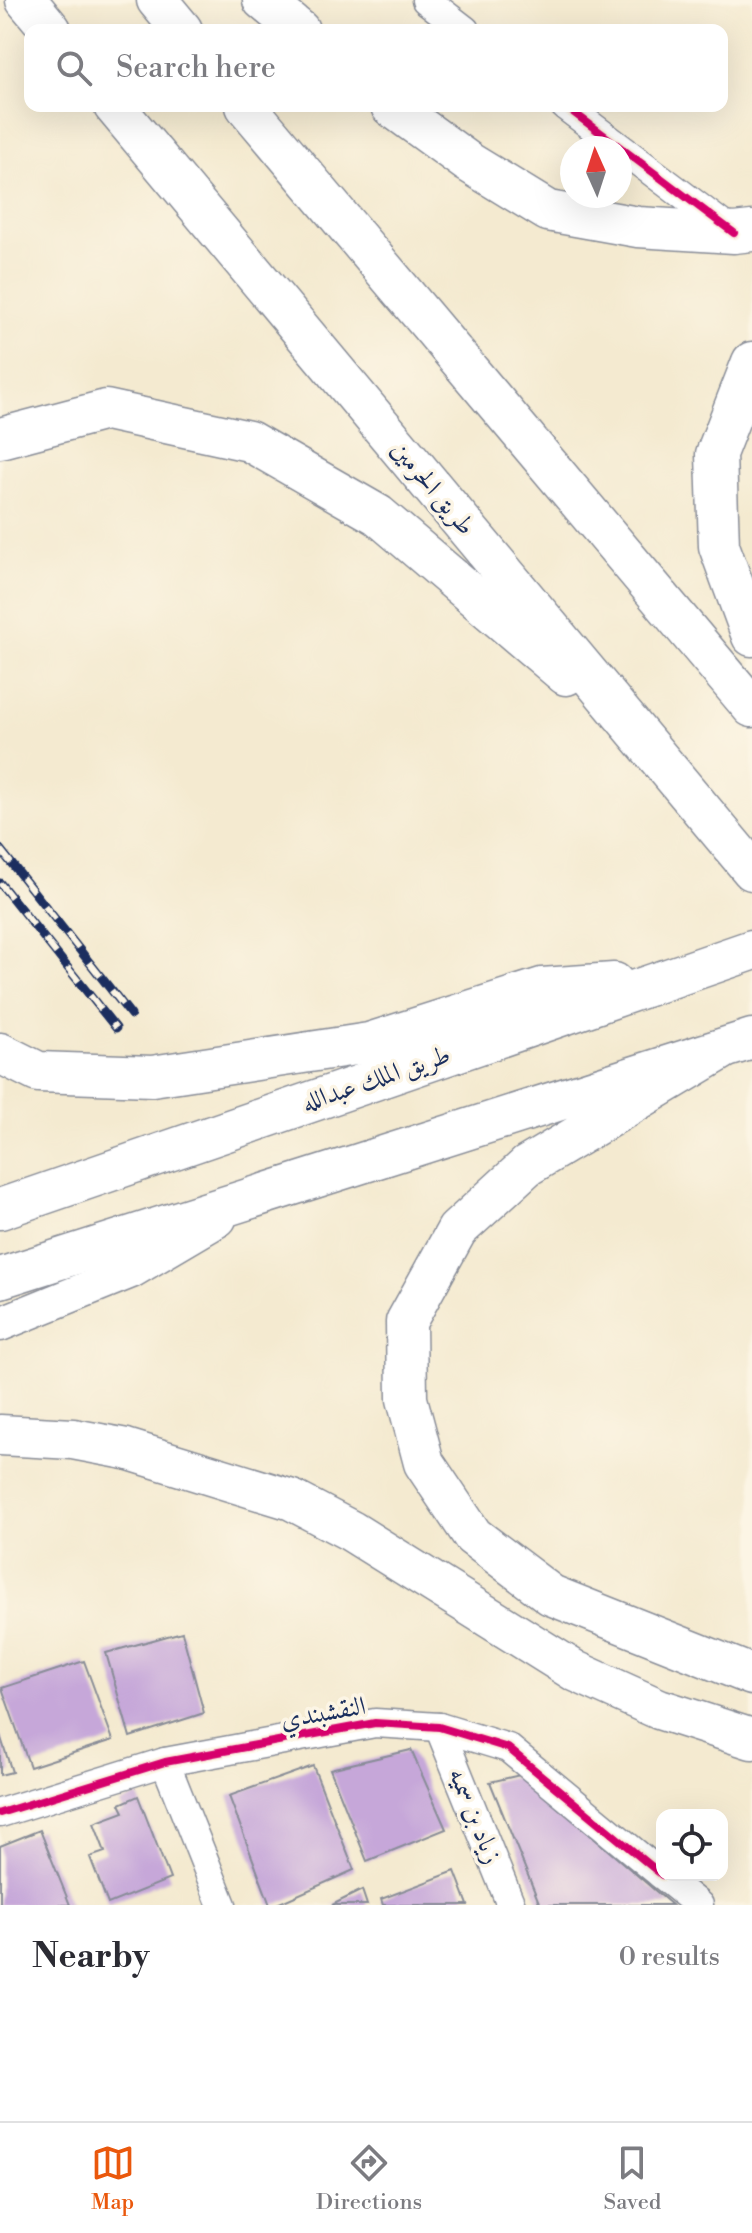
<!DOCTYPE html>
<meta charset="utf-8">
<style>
:root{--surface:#fff;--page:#f7f7f7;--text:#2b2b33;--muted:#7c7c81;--line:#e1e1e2;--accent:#ea580c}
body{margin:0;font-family:"Libre Bodoni",Amiri,serif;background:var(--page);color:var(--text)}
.controls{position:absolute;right:24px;bottom:24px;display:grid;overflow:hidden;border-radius:16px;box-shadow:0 8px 32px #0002}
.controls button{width:72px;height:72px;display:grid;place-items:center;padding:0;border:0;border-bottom:2px solid var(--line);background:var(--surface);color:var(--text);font:40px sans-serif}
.compass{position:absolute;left:560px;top:136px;width:72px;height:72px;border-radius:50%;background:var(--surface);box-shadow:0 8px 32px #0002;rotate:357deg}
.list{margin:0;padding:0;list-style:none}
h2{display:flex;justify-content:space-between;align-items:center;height:104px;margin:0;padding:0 32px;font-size:34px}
h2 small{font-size:26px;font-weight:400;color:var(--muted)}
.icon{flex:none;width:44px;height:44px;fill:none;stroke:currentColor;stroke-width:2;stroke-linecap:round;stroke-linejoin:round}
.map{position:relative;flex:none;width:752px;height:1905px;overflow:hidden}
.search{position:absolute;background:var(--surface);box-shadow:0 8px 32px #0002;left:24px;right:24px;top:24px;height:88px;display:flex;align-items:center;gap:20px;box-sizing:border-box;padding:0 28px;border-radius:16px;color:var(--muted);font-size:30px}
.sheet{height:216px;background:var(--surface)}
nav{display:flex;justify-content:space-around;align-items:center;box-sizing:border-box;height:112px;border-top:2px solid var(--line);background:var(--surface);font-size:22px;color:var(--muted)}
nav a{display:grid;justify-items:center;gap:4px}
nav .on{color:var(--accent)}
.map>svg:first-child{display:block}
.building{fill:#c6a7d9}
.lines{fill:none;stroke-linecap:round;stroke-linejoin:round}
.minor-casing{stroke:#888c97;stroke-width:31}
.major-casing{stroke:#888c97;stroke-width:37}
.highway-casing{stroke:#888c97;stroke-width:43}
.minor{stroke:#fff;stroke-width:28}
.major{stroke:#fff;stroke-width:34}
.highway{stroke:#fff;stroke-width:40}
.rail-casing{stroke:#1b2f5e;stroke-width:9}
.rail{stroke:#fcf5e5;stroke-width:6;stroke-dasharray:18;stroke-linecap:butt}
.cycleway-casing{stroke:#fcf5e5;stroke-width:13}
.cycleway{stroke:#d6006c;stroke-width:8}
.labels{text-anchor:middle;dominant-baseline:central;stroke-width:7;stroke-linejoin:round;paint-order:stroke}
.street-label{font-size:26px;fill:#1b2f5e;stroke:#fcf5e5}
</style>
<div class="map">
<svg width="752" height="1905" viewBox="0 0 752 1905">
<rect width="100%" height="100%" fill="#fcf5e5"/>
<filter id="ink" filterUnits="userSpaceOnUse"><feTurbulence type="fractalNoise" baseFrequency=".0125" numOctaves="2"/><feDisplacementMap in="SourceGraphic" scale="16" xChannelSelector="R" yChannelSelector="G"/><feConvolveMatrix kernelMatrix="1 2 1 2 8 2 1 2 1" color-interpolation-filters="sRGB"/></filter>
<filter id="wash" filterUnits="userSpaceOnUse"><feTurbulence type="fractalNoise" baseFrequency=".006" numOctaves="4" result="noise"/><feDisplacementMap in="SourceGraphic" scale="32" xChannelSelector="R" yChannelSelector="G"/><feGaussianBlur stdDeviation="1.8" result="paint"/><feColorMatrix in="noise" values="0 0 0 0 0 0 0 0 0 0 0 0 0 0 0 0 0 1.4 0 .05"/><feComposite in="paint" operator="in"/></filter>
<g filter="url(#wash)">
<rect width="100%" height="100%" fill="#f4ead0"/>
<g id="blocks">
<!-- building -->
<g class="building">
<path d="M182,1632l22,81 -74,24 -24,-84z"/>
<path d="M84,1661l29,79 -83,27 -28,-79z"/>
<path d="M0,1735l12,37 -12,3z"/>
<path d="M411,1750l35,79 -79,32 -37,-92z"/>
<path d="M313,1766l41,104 -79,35h-5l-41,-109z"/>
<path d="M520,1775l152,130h-132l-50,-123z"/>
<path d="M138,1796l32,83 -62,25 -18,-47 15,-5 -11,-29 30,-11 -4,-8z"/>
<path d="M40,1830l30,75h-70v-59z"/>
<path d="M455,1871l13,34h-85l-2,-6z"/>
<path d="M362,1890l5,15h-35z"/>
</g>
</g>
</g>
<g filter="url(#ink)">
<use href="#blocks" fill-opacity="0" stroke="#888c97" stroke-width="2"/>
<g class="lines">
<!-- minor casing -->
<g class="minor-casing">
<g id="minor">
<path d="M426,0l39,30"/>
<path d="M565,106l168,127"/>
<path d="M439,1727l72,178"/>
<path d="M165,1762l57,143"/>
<path d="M0,1813l165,-51 210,-39 64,4 69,21 154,127"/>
<path d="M662,1875l37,30"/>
</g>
</g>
<!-- major casing -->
<g class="major-casing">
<path id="major" d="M0,1324l131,-53 88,-52"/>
</g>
<!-- highway casing -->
<g class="highway-casing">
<g id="highway">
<path d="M26,0l25,30"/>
<path d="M157,0l25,30"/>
<path d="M263,0l36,30"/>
<path d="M114,106l638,764"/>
<path d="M246,106l506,601"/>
<path d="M391,106l77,56 80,49 90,16 96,6 18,-2"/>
<path d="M752,362l-36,92 3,92 33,90"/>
<path d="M0,438l106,-28 143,31 129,74 188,160"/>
<path d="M721,1050l-194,116 -70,64 -51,92 1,77 17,64 49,73 78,59 201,80"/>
<path d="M0,1053l38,19 114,4 217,-33 173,-55 72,-5"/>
<path d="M0,1209l752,-259"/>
<path d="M0,1278l752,-239"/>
<path d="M0,1435l73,4 53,10 166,51 59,31 224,140 84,38 93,30"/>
</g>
</g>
<!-- minor -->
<use href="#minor" class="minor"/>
<!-- major -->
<use href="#major" class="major"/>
<!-- highway -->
<use href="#highway" class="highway"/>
<!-- rail casing -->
<g class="rail-casing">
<g id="rail">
<path d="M0,849l131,166"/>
<path d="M0,883l116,145"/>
</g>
</g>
<!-- rail -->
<use href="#rail" class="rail"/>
<!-- cycleway casing -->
<g class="cycleway-casing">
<g id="cycleway">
<path d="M565,106l169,127"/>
<path d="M0,1813l165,-51 210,-39 64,4 69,21 154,127"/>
</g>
</g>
<!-- cycleway -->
<use href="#cycleway" class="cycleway"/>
</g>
</g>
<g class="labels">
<!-- street labels -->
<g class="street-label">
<text transform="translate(433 488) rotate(50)">طريق الحرمين</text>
<text transform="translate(376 1079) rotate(-19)">طريق الملك عبدالله</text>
<text transform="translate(323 1713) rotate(-10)">النقشبندي</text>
<text transform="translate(475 1816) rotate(68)">زياد بن سميه</text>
</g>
</g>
</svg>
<div class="controls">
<button><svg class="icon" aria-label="locate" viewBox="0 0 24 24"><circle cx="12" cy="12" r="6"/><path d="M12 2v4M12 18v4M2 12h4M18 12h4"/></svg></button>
</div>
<svg class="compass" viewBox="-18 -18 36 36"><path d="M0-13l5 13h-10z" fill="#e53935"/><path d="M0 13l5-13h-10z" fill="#7c7c81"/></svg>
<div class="search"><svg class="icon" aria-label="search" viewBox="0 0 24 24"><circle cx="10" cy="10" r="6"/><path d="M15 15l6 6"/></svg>Search here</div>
</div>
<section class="sheet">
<h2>Nearby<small>0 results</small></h2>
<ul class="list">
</ul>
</section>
<nav>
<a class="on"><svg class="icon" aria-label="map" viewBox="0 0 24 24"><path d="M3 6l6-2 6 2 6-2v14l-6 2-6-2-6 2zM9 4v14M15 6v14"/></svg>Map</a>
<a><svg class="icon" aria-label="directions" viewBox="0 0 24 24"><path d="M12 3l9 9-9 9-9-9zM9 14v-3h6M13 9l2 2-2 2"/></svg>Directions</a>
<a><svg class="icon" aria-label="saved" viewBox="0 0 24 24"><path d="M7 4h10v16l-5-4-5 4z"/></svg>Saved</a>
</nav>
